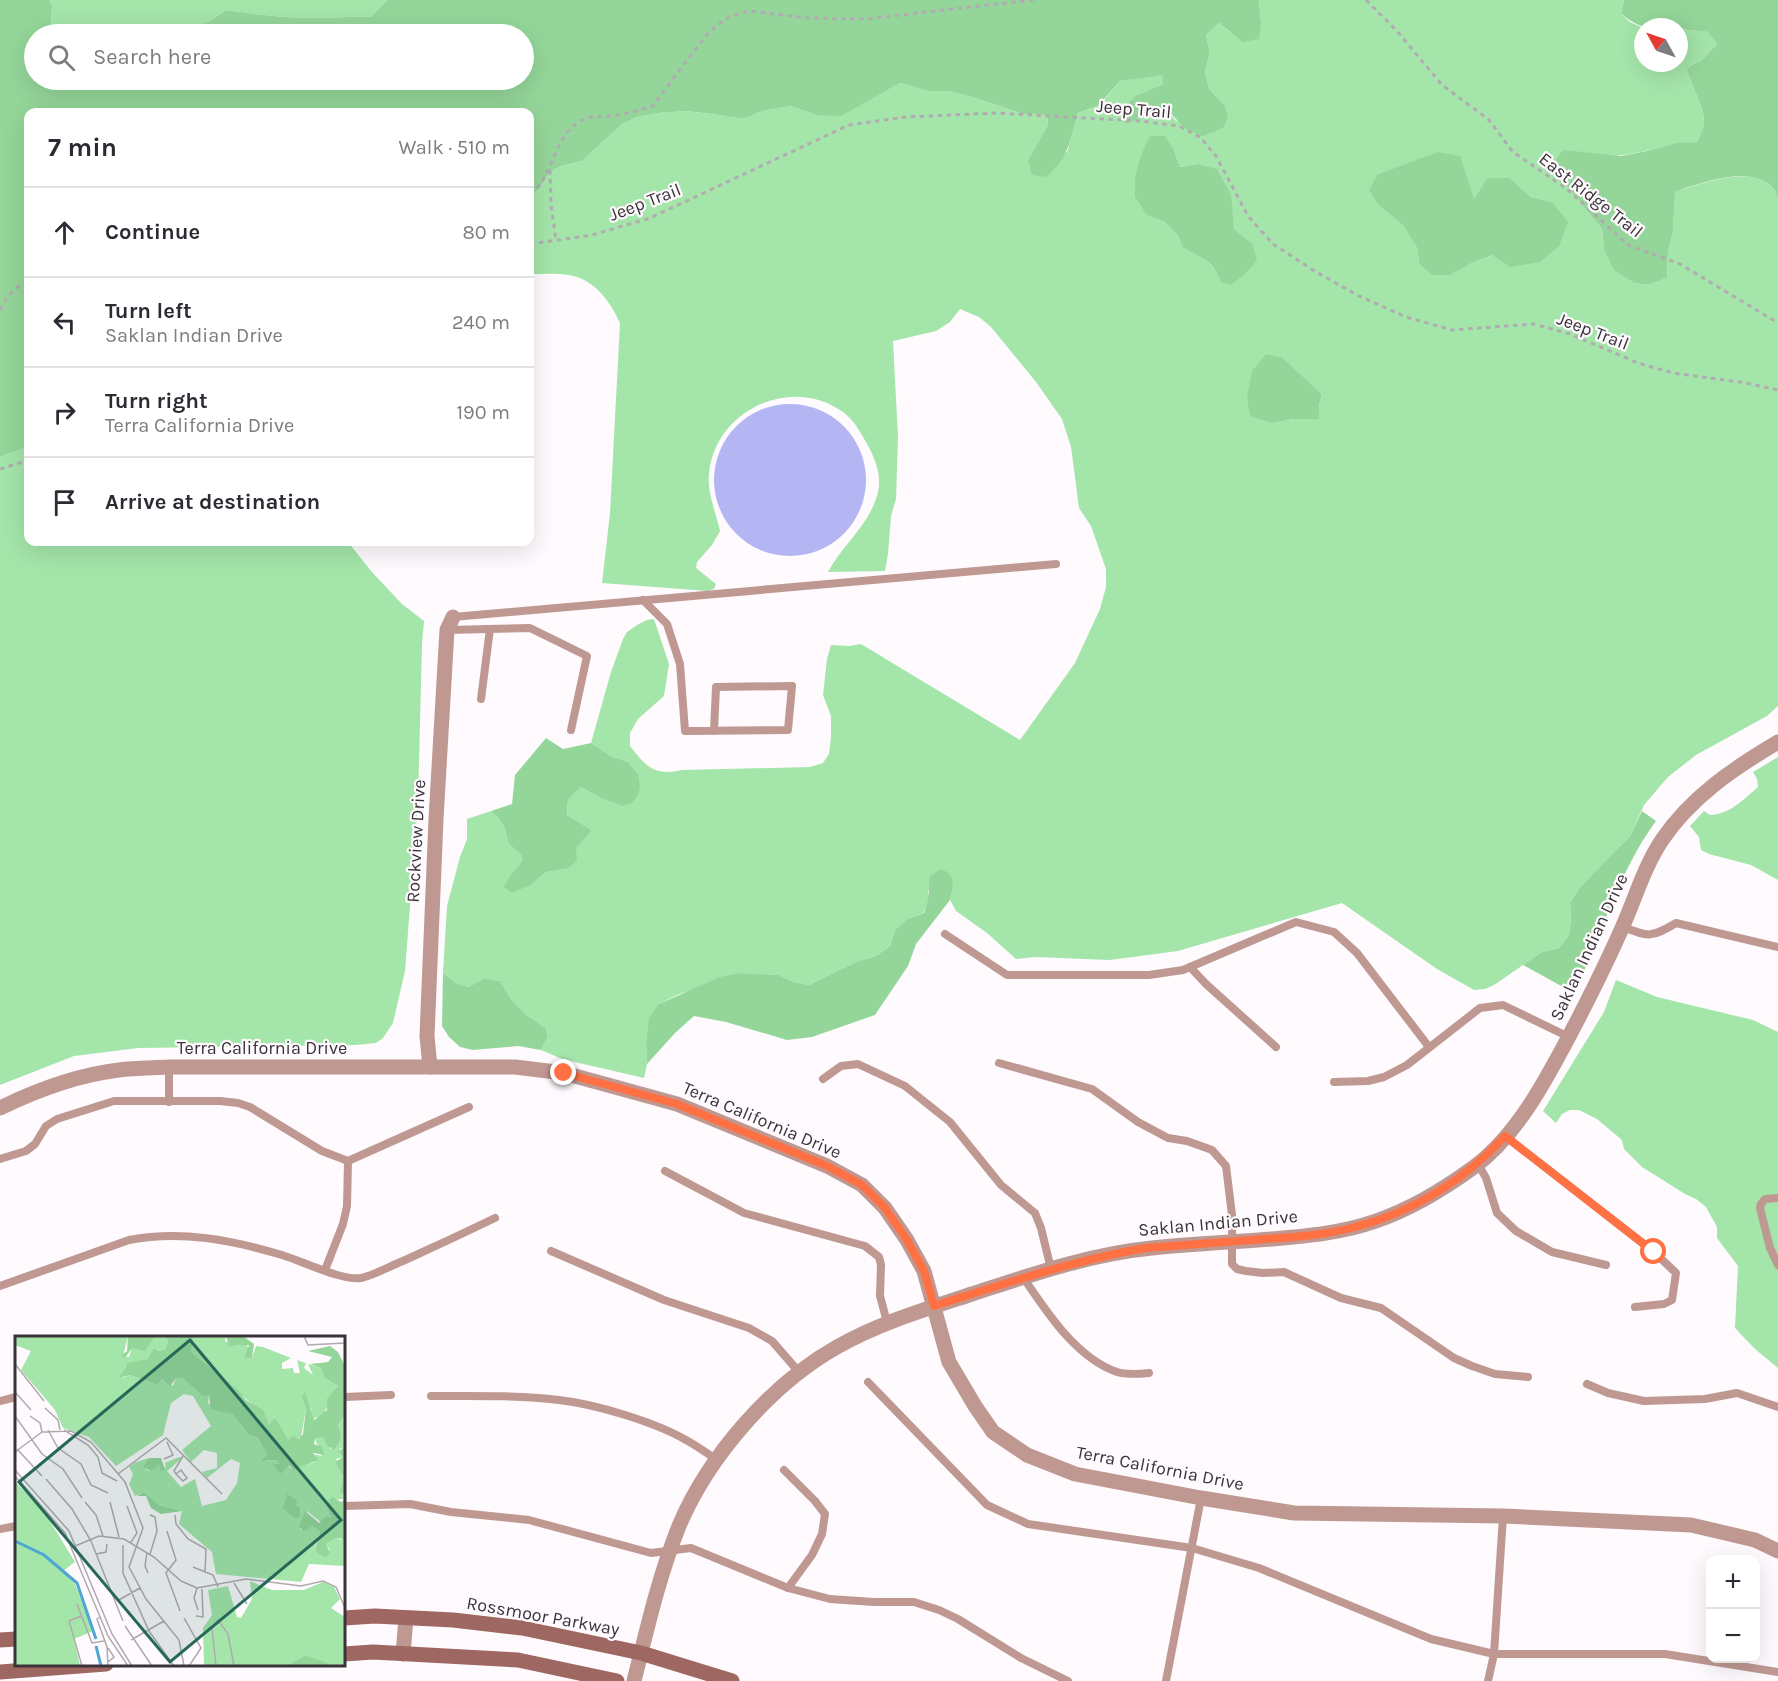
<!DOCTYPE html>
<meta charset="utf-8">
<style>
:root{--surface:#fff;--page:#f2f2f3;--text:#2b2b33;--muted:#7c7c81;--line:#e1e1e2}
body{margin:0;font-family:Karla,sans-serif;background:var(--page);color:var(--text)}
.controls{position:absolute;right:18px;bottom:18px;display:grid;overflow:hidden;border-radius:12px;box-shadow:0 6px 24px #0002}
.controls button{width:54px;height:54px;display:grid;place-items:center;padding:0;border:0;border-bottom:2px solid var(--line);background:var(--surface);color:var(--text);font:30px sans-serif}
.compass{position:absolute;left:1634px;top:18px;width:54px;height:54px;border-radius:50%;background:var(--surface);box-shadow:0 6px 24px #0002;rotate:310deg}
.stop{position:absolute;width:18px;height:18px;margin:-14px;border:4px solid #ff7043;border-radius:50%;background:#fff}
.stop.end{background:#ff7043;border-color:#fff;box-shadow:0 2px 6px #0008}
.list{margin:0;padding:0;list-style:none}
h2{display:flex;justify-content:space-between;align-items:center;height:78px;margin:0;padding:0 24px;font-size:26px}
h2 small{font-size:20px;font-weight:400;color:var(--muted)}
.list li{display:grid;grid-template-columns:39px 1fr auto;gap:18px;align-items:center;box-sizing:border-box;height:90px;padding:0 24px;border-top:2px solid var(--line)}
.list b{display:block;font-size:22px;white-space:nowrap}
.list p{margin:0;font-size:20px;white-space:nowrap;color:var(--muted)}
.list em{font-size:20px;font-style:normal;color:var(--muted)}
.icon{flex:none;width:33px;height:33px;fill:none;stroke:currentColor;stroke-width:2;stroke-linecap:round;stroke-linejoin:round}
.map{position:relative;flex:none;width:1778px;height:1681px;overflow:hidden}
.search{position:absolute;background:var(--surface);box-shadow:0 6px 24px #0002;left:24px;top:24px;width:510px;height:66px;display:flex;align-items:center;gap:15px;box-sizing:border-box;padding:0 21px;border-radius:33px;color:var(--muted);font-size:22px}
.panel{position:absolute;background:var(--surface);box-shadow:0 6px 24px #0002;left:24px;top:108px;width:510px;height:438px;border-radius:12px}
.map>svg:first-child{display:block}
.green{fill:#a4e5aa;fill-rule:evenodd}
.forest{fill:#94d699}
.building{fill:#b4b6f3}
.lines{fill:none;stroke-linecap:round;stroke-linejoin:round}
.path{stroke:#b1acb1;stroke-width:3;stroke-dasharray:4.5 4.5;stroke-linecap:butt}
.lane{stroke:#bf9892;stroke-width:8}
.street{stroke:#bf9892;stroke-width:15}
.secondary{stroke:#9f6761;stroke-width:15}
.route{stroke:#ff7043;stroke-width:8}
.labels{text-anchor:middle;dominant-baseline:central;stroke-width:4.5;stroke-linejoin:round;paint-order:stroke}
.street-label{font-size:18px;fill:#3a333a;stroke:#fefafd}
.inset-river{fill:none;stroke:#4da6d4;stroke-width:3}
.inset-road{fill:none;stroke:#b0aaaf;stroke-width:1.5}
.view{fill:#256859;fill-opacity:0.15;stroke:#256859;stroke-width:3}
.inset-edge{fill:none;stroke:#3a333a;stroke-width:3}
</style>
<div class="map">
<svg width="1778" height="1681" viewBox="0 0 1778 1681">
<rect width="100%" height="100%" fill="#fefafd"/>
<!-- green -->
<g class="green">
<path d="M49,0h338l-16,17c-20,-1 -41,1 -61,1 -28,0 -56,-4 -84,-8l-21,14 -20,9 -34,1 -22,-6 -18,6h-60l1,-29z"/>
<path d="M1259,0h365l-3,13 9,9 13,6v35h36v-34l30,3 8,12 -16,17 -15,7 17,44 1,14 -7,16c-26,1 -48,10 -74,13 -19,3 -41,-2 -60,-5l2,34 37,45 2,20 31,34 13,2 19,-7 1,-26 5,-21 2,-39c25,-8 73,-27 96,-6 4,2 5,8 7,12v508l-11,10 -71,39 -28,22 -24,28 -14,31 -50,51 -10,16 1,16 -2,16 -10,13 -17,4 -48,33 -9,4 -11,1 -37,-21 -95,-66 -164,48 -68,9 -74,-3 -20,2 -29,-26 -31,-22 -6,-11 3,-12 -25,2 1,14 -6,9 -16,6 -12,11 -5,16 -14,10 -18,5 -49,24 -15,-3 -15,-7 -38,-2 -64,22 -18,9 -13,41 1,19 -3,14 -82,-19 -21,-9 7,-14 -2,-8 -18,-12 -17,-17 -11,-18 -15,-3 -17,9 -12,-4 -13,-10 4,-67 13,-49 7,-18v-20l24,-8 9,9 5,9 3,14 13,12 1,6 -10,12 20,11 14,-12 21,-3 8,-21 17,-18 -25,-15 1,-15 13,-13 18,10 39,-23 -10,-12 -17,-6 -20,-13 20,-71 12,-33 4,-7 10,-7 10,-5 7,-1 15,45 -5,32 -26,23 -8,14v13c17,22 25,30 52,24l128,-3 13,-4 6,-9 2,-17v-21l-8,-21 4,-36 4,-14 18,1 12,-2 159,96 55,-77 25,-54 6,-22v-18l-15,-43 -12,-18 -8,-61 -9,-28 -26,-37 -45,-55 -12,-10 -19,-8 -10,13 -14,9 -43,10 5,97 -2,61 -5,17 -3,38 -3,17 -57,1c15,-28 42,-47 50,-80 4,-16 -3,-34 -11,-48 -6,-11 -13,-24 -24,-32 -52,-38 -129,-1 -134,62 -2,20 7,38 11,57l-8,14 -15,17 -1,6 20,16 -2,5 -6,2 -106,-8 8,-70 10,-190c-10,-22 -26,-44 -51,-48 -13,-2 -27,-1 -39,-1v-77l10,-9 10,-17 12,-5 20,-5 40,-37 15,-7 21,-4 28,-2 26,3 31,5 20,-8 28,-5 25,9 49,-13 35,-19 28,8h21l26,7 48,16 24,1 1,10 -20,35 39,-8 11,-39 21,-7 21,-25 43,-7v10l-26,11 -12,28 27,-9 16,-3 8,10 48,-17 -15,-15 -4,-17 5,-20 -4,-17 13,-12 11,9 31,-11zM1174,150l6,17 17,-3 37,65 18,14 -35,28 -13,-13 -21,-10 -5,-12 -14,-15zM1406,164l68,35 36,-21 21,19 21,5 -60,53 -22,9 -21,11 -30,-12 -2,-15 -39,-74zM1283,358l39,36 -3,12v12l-25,1 -22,4z"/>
<path d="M28,447v95h320l23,29 31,33 22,17 -2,22 -4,159 -13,169 -12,52 -10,15 -7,5 -20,2 -218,3 -64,8 -74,29v-628z"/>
<path d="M1778,757v123l-27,-15 -42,-11 -8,-4 -2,-13 -9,-11 14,-15 6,4c20,-1 33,-15 48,-28l-1,-8 -4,-7z"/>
<path d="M1616,980l41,17 96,23 25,12v336l-23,-19 -20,-21 3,-62 -21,-28v-11l-11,-20 -10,-8 -11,-5 -43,-27 -18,-18 -2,-9 -25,-21 -18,-9h-9l-8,4 -6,9 -13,-12 61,-99z"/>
</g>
<!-- forest -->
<g class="forest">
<path d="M0,0h49l3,5 -1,29h-17v46h490v-46h-355c24,-1 38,-11 57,-24 28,4 56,8 84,8 20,0 40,-2 61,-1l16,-17h872l2,21 -2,18 -16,3 -24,-19 -13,12 4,17 -5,20 4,17 15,15 4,13 -5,11 -20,8 -17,-7 -18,-18 -16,3 -27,10 -5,-14 17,-15 26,-11v-9l-43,6 -22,25 -20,7c-8,27 -9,45 -32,64l-14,-2 -4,-15 20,-35 -1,-10 -24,-1 -48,-16 -26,-7h-21l-28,-8 -59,33 -25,-1 -25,-9 -28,5 -20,8 -31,-5 -26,-3 -28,2 -21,4 -15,7 -40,37 -20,5 -12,5 -10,17 -10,9v-85h-502v335l-28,10z"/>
<path d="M1624,0h154v198c-2,-4 -3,-10 -7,-12 -23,-21 -71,-3 -96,6l-2,39 -5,21 -1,26 -19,7 -13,-2 -21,-13 -10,-21 -2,-20 -37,-45 -11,-22 9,-12 58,6 26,-5 30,-8 20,-1 7,-16 -1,-14 -17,-44 15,-7 16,-17 -9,-12 -29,-3v-2c-26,0 -38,5 -58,-14z"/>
<path d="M1150,136h15l9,14 6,17 17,-3 20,5 14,26 3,34 18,14 5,17 -11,13 -15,12 -10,-3c-6,-20 -20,-25 -38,-34l-5,-12 -14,-15 -17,-6 -12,-18v-20l6,-22z"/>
<path d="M1438,152l22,4 14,43 14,-21h22l21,19 21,5 16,20 -9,24 -19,16 -30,5 -18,-12 -22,9 -20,11h-18l-13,-12 -2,-15 -13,-22 -26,-22 -9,-14 9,-16z"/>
<path d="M1266,354l17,4 39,36 -3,12v13h-25l-22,4 -22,-7 -3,-19 5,-26z"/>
<path d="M546,738l17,11 28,-6 20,13 17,6 10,12 2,13 -2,8 -6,8 -9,3 -24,-9 -18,-10 -13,13 -1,15 25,15 -16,18 1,13 -10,8 -21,3 -14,12 -20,9 -8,-6 8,-14 10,-12 -1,-6 -13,-12 -3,-14 -5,-9 -9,-9 21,-7 3,-29z"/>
<path d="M1642,811l14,10c-38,51 -54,115 -82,172l-51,-28 19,-13 17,-4 10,-13 2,-16 -1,-16 10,-16 50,-51z"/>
<path d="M941,869l6,3 5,6 1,10 -3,12 -34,44 -8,22 -33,49 -63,22 -25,3 -61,-18 -32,-6 -19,17 -28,31 -1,-19 3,-27 10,-14 61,-27 21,-4 38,2 15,7 15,3 49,-24 18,-5 14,-10 5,-16 12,-11 17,-6c6,-12 4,-24 6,-37z"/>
<path d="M443,973l13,10 12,4 17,-9 15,3 11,18 17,17 18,12 2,8 -7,14 -23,-4 -45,4 -13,-3 -11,-10 -7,-11z"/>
</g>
<!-- building -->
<circle class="building" cx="790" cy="480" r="76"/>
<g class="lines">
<!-- path -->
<g class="path">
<path d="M1366,0l31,31 45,54 46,34 25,33 54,37 61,56 52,19 98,59"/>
<path d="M550,170l1,35 5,35"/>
<path d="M530,194c27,-19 22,-65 58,-76 7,-2 16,-1 24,-2 14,-2 28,-6 41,-10l31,-42 25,-32 20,-15 20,-6 59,7 57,1 169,-19"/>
<path d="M530,244l62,-9 58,-17 199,-93 57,-8 91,-4 143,8 39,5 21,11 16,19 32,60 25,28 40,26 44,25 49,22 46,13 82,-6 36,10 68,29 35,10 73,10 32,7"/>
<path d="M0,310c6,-13 15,-24 28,-28"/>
<path d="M0,469l19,-6 9,-1"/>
</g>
<!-- lane -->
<g class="lane">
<path d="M643,600l24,24 13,40 5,67 103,-1 4,-44 -76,1 -2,44"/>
<path d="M453,617l603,-53"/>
<path d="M447,630l83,-2 57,28 -16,74"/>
<path d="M481,699l9,-70"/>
<path d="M1623,927c26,10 28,11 53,-4l102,24"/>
<path d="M945,934l62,41h142l34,-5 113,-48 38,10 23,21 72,94"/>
<path d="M1190,967l16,17 70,63"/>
<path d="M999,1063l93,26 46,33 30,16 19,3 25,9 14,16 6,49v49l5,5 9,2 17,2 21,-1 57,26 40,10 73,50 18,8 23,8 33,3"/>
<path d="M823,1079l18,-13 17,-2 47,22 45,36 51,63 34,28 6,15 10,41"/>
<path d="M1334,1082l34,-1 16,-4 23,-12 73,-57 23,-3 66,32"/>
<path d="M169,1102v-35"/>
<path d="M1505,1136l149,116 22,21 -4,27 -8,4 -29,3"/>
<path d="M0,1159l26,-8 9,-7 11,-18 11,-7 57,-18h106l18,2 12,4 72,44 26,10 121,-54"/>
<path d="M1478,1164l8,14 11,35 19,18 36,21 54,13"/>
<path d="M665,1171l79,42 121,33 14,11 2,8 -1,31 7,26"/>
<path d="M1778,1198l-13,1 -4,5 -1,4 10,40 8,17"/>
<path d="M551,1251l113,49 85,28 23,13 27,31"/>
<path d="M325,1270l18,-46 4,-18 1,-45"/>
<path d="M1023,1277c23,34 53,81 94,95 10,3 22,2 32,1"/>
<path d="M0,1286l129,-46c52,-10 103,0 153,15 20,6 60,26 79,23 14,-3 29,-12 42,-17 31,-14 61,-28 92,-43"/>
<path d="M868,1382l119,123 41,19 164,24 67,20 172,71 63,15h171l113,18"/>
<path d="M1587,1384l21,9 36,8 61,-2 32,-6 41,14"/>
<path d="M431,1396c42,0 86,-1 128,4 36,4 96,22 127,40 11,6 21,13 31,20"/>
<path d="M344,1397l47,-2"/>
<path d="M0,1401l16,-4"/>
<path d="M784,1470l31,31 10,13 -3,20 -10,21 -24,33"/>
<path d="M344,1506l66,-2 41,8 78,8 122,33 40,-5 97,40 42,11 44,3h40l25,8 19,9 63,39 47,23"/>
<path d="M0,1529l16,-3"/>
<path d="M1166,1681l35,-183"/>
<path d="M1488,1681l6,-27 9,-138"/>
</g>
<!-- street -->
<g class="street">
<path d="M430,1067l-3,-31 9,-217 11,-189 6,-13"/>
<path d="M0,1108c37,-18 77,-33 119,-38 16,-2 34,-2 50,-3h346l49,6 113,31 150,62 35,19 23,23 22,32 17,31 25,91 26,44 18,26 34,23 48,19 126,24 93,15 209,3 188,9 64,15 23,11"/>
<path d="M403,1654l3,-36"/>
<path d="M634,1681c13,-52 25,-105 45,-155 29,-69 92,-142 158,-179 42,-24 89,-38 135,-53 58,-19 118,-40 180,-46 40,-4 80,-6 120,-9 35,-3 70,-6 104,-18 35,-12 68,-32 98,-54 46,-34 76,-95 102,-144 16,-31 32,-63 46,-95 13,-29 22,-61 40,-88 29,-43 72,-72 116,-98"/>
</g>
<!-- secondary -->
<g class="secondary">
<path d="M344,1618l31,-2 78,4 69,8 119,25 91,28"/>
<path d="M0,1640l16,-1"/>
<path d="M344,1654l29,-2 145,8 99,21"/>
<path d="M0,1672l106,-8"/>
</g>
</g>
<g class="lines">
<!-- route -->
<path class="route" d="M564,1073l113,31 150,62 35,19 23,23 22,32 17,31 10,35c70,-22 140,-46 212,-58 40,-3 79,-6 119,-9 30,-2 61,-4 90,-12 57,-14 111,-48 150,-91l149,116"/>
</g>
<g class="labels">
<!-- street labels -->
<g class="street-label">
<text transform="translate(1134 109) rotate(5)">Jeep Trail</text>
<text transform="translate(1591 195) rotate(38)">East Ridge Trail</text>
<text transform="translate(645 202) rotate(-21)">Jeep Trail</text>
<text transform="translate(1593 331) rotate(21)">Jeep Trail</text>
<text transform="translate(416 841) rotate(-87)">Rockview Drive</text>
<text transform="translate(1589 947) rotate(-65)">Saklan Indian Drive</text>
<text x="262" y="1048">Terra California Drive</text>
<text transform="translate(762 1120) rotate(23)">Terra California Drive</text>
<text transform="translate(1218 1223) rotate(-5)">Saklan Indian Drive</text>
<text transform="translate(1160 1468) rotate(11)">Terra California Drive</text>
<text transform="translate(543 1616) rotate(10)">Rossmoor Parkway</text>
</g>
</g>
<!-- overview -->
<g transform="translate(15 1336)">
<rect width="330" height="330" fill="#fefafd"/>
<path d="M0,0h113l-5,21h6l3,-10 15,-2 8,-9h10l3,6 -3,7 -7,2 -4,-4 -7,12 -22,8 -3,11 8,-3 28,10 4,-6 11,7 3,-8h7l26,17 -1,8 24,11 17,21 9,3 9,17 -2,6 12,-1 4,4h-8l10,6 5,-5 3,4 24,-7 -3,-8 10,2 -7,-17 8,-2 7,12 7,-5 1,-19 7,-10v34l-5,-1 -1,6 5,3 -8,2 8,18 1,22 -13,1 -6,5 5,10 -9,8 -15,-12 -7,18 3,3 9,-7 8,6 -5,19 11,8 4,-8 -4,-6 11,-6 4,2 4,-6v32l-36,-2 -8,18 -85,-8 -4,-22 -33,-28 3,-13 -23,-6 -15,-13 -9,4 -6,-12 4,-10 -4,-7 7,-5 13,-4 -4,11 5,2 7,-6 9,3 -1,-5 14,-6 3,1 -15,13 14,16 14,-8 7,27 24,-6 11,-17 3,-20 -9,-4 -24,19 -5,-6 15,-4v-15l-13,-3 -13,12 -9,-12 29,-24 -18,-30 -9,-2 -13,9 -8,32 -47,31 -27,-29 -26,-9 -8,-18 -34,-40 10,-19 -16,-6zM179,0h32l-1,5 12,5 9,-3 3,7 -5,9 8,-1 4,-12 7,1 28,11 -9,5v6l11,-1 1,5h6l-3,-13 9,3 -2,5 9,7 -5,-11 13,4 3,10 14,8 -15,29 -11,4 -1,-11h-5l-5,30 -15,2 -11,-23 -6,7 -12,-16 -66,-56zM0,145l30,32 30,49 -12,9 12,13 18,47 -19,8 6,27h-65zM235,245l22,9h32l19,-8 11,5 6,12 -9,9 14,9v49h-17l-23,-11 -18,11h-83l-1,-38 9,-13 -4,-25 20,-4 9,31 4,1 11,-19z" fill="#a4e5aa"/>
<path d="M113,0h27l-10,15 -13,-3 -7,10 -4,-2 6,-5zM150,0h29l-3,16 47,38 8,10 17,10 6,14 6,-7 13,23 5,-4 6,3 4,-5 3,-26 -4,-12 3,-4 9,28 13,-10v-11l11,-13 -14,-8 -3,-10 -11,-4 18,-2 4,-5 -24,-6 22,-5 8,6 7,14v49l-7,10 3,13 -6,11 -7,-2 -5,-10 -8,2 -1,5 8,3 2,8 -11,-2 5,7 -25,10 -4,-5 -9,9 -7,-10h7l-3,-4 -16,1 6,-6 -9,-17 -9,-3 -17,-21 -21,-5 -2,-14 -6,1 -20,-18h-7l-6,8 -8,-7 -4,6 -28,-10 -11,3 9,-15 19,-4 7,-12 4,4 7,-2 3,-7zM211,0h17l11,8 -2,14 -8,1 5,-14 -20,1zM329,111l1,47h-1l-4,-2 4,-15 -9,-15 8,-5 -5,-5zM134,122h12l4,12 -4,1 -2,-6 -8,6 -8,-4zM129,156l15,13 23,6 -21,3 -10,-6 -5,-12h-9zM272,158l11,7 -3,4 5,3v9l-6,1 -11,-10zM317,161l9,5 4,-3v35l-1,5 -7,-1 -11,6 4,8 -4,6 -11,-7 5,-20 -8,-5 -9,6 -4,-6 6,-15 14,12 7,-7 5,1 -5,-12zM290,319l22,8 1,3h-41z" fill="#94d699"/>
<path class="inset-river" d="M0,205l29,14 33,28 19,56M81,310l5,20"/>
<path class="inset-road" d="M289,0l4,9 37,-2M0,28l29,37M0,56l16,18M30,72l13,12 2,10M0,80l27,38 21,15 19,29M15,80l10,7 2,9M33,94l10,18 23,16 10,21 17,8M49,94l24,15 10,12 4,16 15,8M2,113l25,27M0,116l27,-20 29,-1 20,11 34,40 18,46 -14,39 17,32 33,41 5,26M149,123l9,-4 -6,-13M0,134l54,61 43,103 20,32M103,138l48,-36 56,56M161,138l5,-4 6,8 -4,3 -7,-7 -2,-3 9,-15M0,140l50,57 43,103 20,30M31,143l26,30 19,32 32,80M70,166l11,13 7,21M95,166l9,35M112,170l10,27 -6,9M135,179l5,2 2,14 -7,23M160,179l1,9 12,15 18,10 -1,24M152,195l9,29 -10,13 14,38M108,209v28l26,58 25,35M58,211l26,-11 25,3 30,18 27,24 16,7 49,-9 55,7 22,-5 13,6 9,21M132,216l-2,14 3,7M81,218l10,-2 1,-8M178,231l20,8 5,12M219,247l13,21M182,252l-3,10 4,12M102,265l23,-13M62,268l15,39 12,-2M66,280l-12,5 13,45M181,280l7,1 -1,-28M85,281l-3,2 10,28 1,19M169,282l17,30 -12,18M110,290l27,40M116,304l33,-19M93,312l6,9 -6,5M201,330l-4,-38 6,-8 10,14 6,32"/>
<path class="view" d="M175,4l151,180 -171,142 -151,-180z"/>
<rect width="330" height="330" class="inset-edge"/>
</g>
</svg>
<div class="controls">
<button>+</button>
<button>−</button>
</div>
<svg class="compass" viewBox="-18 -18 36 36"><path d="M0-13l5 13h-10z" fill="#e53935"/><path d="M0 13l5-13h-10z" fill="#7c7c81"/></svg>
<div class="stop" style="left:1654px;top:1252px"></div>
<div class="stop end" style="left:564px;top:1073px"></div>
<div class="search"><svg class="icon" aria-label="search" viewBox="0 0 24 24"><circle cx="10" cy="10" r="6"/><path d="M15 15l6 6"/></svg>Search here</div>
<section class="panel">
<h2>7 min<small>Walk · 510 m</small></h2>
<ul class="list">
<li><svg class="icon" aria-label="ahead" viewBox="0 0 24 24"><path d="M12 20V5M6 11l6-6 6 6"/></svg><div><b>Continue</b></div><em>80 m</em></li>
<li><svg class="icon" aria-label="left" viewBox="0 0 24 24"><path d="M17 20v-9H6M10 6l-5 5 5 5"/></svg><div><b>Turn left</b><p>Saklan Indian Drive</p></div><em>240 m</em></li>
<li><svg class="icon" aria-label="right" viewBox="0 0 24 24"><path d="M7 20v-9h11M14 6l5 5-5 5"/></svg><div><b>Turn right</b><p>Terra California Drive</p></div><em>190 m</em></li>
<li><svg class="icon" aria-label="arrive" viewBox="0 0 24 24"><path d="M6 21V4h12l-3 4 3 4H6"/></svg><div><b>Arrive at destination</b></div></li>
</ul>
</section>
</div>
